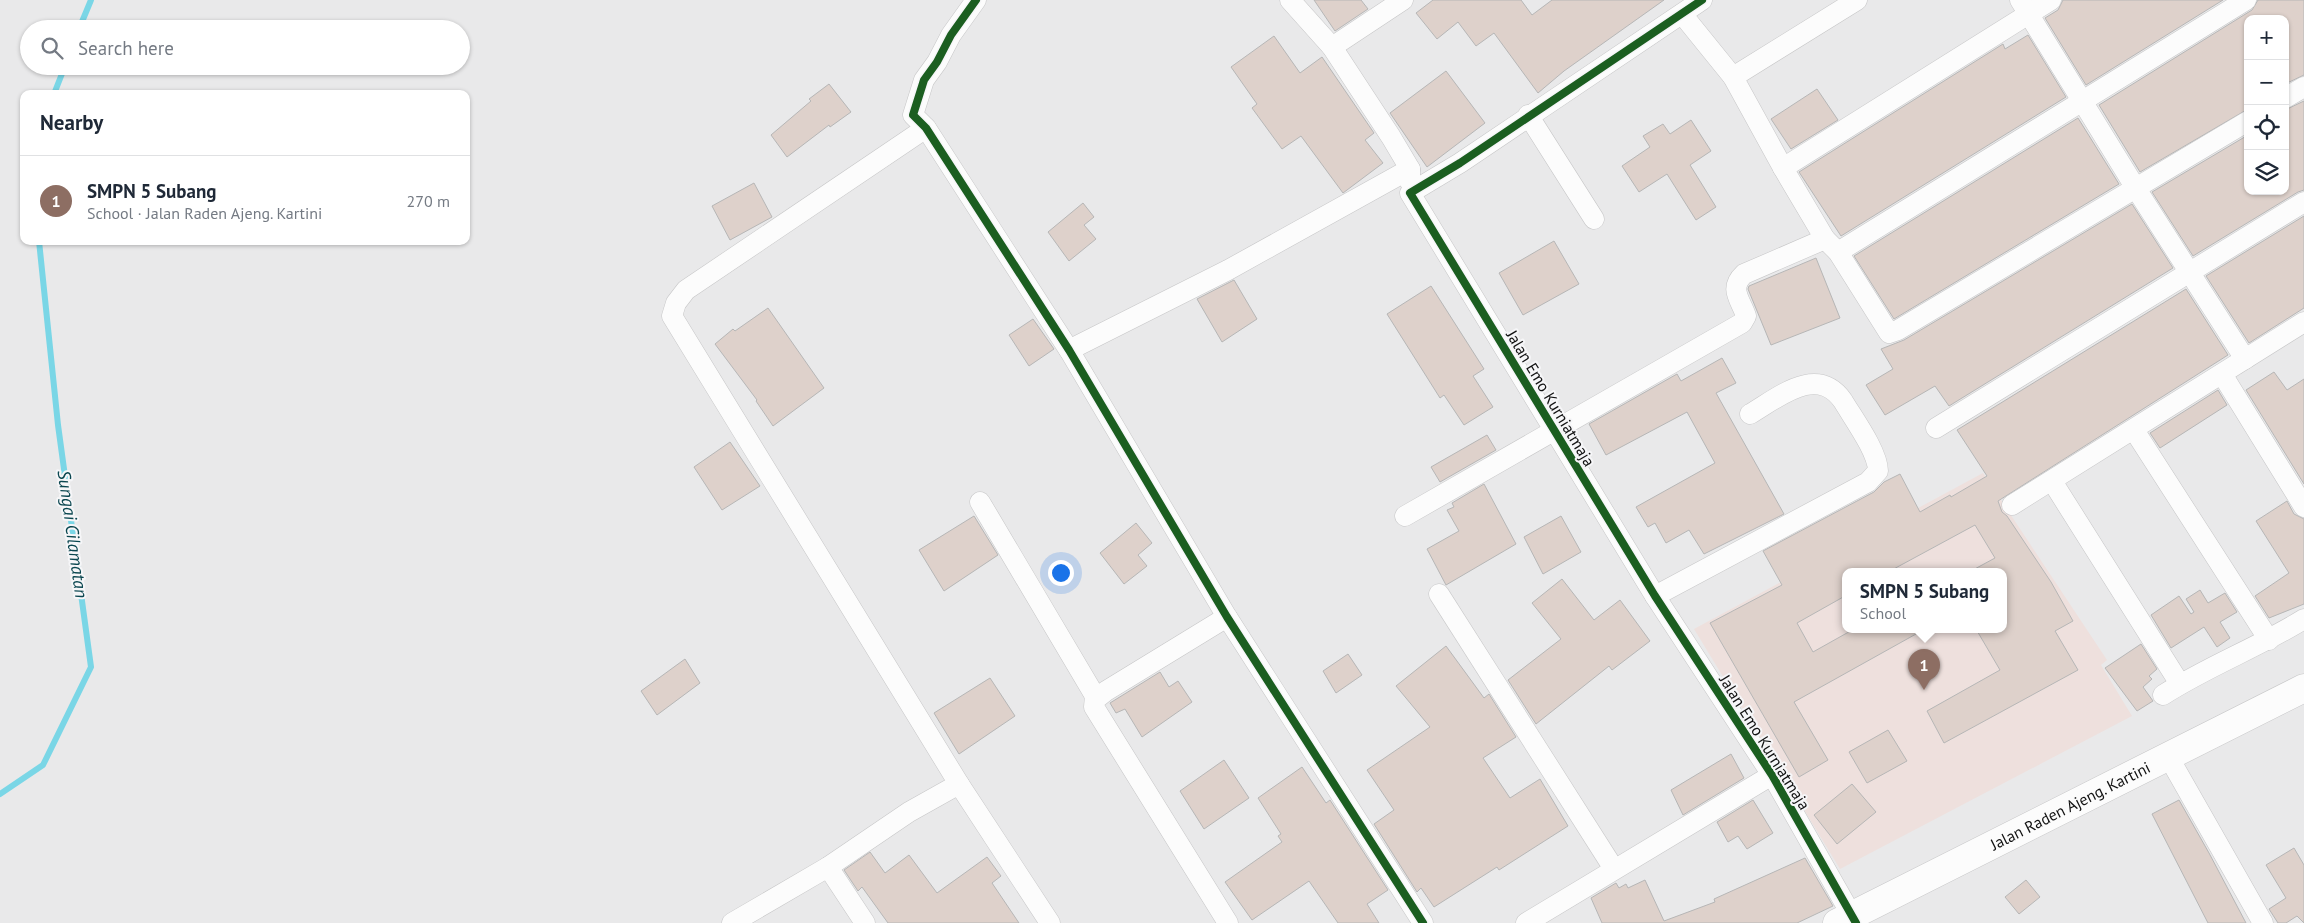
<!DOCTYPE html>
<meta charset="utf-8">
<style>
:root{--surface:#fff;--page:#f6f6f7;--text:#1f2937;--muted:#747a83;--line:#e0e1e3;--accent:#5d5d5e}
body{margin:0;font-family:"PT Sans",sans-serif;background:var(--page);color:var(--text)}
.controls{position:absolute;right:15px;top:15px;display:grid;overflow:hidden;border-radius:10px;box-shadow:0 1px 4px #0004}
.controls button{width:45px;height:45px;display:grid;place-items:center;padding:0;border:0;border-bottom:1px solid var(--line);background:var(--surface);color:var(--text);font:25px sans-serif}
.you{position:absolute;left:1060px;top:572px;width:18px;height:18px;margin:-12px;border:4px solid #fff;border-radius:50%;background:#1a73e8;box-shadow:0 0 0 8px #1a73e833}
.badge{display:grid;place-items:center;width:32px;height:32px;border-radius:50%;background:var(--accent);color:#fff;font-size:16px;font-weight:700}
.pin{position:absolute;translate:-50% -41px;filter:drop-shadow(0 1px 2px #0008)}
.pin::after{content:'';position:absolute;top:26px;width:18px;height:15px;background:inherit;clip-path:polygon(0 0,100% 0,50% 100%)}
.popup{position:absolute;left:1842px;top:568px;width:165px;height:65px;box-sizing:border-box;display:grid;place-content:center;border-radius:10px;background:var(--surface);filter:drop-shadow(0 1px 4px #0005);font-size:16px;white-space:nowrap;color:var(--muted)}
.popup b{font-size:19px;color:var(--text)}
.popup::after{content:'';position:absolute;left:50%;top:100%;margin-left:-10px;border:10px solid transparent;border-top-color:var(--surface)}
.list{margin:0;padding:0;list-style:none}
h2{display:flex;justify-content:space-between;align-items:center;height:65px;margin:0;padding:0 20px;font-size:21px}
h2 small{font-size:16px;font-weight:400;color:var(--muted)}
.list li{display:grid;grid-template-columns:32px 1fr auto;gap:15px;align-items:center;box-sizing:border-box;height:90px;padding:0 20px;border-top:1px solid var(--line)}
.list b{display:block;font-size:19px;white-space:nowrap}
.list p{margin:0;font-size:16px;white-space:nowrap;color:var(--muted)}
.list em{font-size:16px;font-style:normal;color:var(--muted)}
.icon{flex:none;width:28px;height:28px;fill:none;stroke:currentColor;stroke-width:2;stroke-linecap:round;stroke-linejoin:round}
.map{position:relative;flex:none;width:2304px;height:923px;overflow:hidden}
.search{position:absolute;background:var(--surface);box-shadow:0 1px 4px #0004;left:20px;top:20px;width:450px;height:55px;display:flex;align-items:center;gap:12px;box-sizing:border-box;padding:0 18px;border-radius:28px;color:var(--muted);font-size:19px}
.panel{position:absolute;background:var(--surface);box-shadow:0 1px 4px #0004;left:20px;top:90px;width:450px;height:155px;border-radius:10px}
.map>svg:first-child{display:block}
.education{fill:#eee0dd;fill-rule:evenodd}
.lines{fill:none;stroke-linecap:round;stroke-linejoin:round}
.stream{stroke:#7ad6e6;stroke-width:6}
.building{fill:#ded1cb;stroke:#b6b6b6}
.minor-casing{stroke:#c6c6c7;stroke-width:21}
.secondary-casing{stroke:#c6c6c7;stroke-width:29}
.minor{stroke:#fcfcfc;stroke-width:20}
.secondary{stroke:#fcfcfc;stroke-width:28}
.cycleway-casing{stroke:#f6f6f8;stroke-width:11}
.cycleway{stroke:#1b5e20;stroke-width:8}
.labels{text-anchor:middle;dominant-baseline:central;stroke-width:4;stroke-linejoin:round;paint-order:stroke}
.street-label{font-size:16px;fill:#121212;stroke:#f6f6f8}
.water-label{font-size:18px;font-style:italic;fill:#0a464f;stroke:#f6f6f8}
</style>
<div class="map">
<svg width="2304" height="923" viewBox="0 0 2304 923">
<rect width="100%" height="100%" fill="#e9e9ea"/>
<!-- education -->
<path class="education" d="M1983,473l124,187 -6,5 31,51 -292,153 -146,-240zM1845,571h158v58h-158z"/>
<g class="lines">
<!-- stream -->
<g class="stream">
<path d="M79,29l12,-29"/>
<path d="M54,94l11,-28"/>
<path d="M0,794l43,-29 48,-98 -33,-242 -19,-184"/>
</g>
</g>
<!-- building -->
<g class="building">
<path d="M1314,0h47l7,9 -33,22z"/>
<path d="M1433,0h88l11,15 20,-15h112l-100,71 -26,22 -44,-60 -18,13 -18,-24 -21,17 -21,-26z"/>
<path d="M2063,0h160l-137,85 -41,-67 13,-8z"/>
<path d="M2258,0h46v75l-19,9v-65h-37v90l-108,63 -41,-67 153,-95z"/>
<path d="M2028,35l38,62 -225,139 -42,-64 204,-128 2,5z"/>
<path d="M1274,36l26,37 22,-16 52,76 -9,7 18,23 -40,30 -42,-57 -19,13 -30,-41 5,-4 -26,-37z"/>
<path d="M1446,71l39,52 -58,44 -37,-54z"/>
<path d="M829,84l22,28 -21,15 -1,-2 -42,32 -16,-22 40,-34 -2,-2z"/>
<path d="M1817,89l21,31 -47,29 -20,-30z"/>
<path d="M2304,101v89l-6,2 -105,64 -41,-64 96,-57v56h37v-81z"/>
<path d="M2078,118l41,66 -225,135 -40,-63z"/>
<path d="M1691,120l20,31 -21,14 26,42 -20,13 -29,-46 -28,18 -17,-26 28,-19 -7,-11 20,-12 7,10z"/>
<path d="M754,183l18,34 -42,23 -18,-34z"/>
<path d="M1083,203l11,14 -10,8 12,14 -27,22 -21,-29z"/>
<path d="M2132,204l41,64 -224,138 -14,-20 -50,29 -19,-30 27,-16 -12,-20 23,-9z"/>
<path d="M2304,216v92l-55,35 -43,-67z"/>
<path d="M1554,241l25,43 -56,31 -24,-42z"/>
<path d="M1816,258l24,60 -69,27 -23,-56 1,-3z"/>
<path d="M1234,280l23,39 -35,23 -25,-43z"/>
<path d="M1431,286l53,83 -11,7 20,31 -29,18 -20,-30 -4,3 -53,-84z"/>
<path d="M2186,289l42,66 -230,146 4,11 5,4 44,66 22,39 -18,10 23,39 -134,73 -17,-32 73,-41 -24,-41h27v-58h-32l24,-13 -20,-33 -85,46h-45v25l-48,27 16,29 41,-23h71l-131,73 34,58 -29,17 -89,-154 72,-38 -19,-34 111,-59 10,-10 16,-8 20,38 30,-17 1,2 36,-21 -30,-46z"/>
<path d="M768,308l56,80 -51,38 -17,-25 1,-1 -42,-56 18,-15 2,2z"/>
<path d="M1033,319l21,30 -25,17 -20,-31z"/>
<path d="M1722,358l14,25 -20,10 68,121 -80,40 -15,-24 -23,13 -11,-20 -7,4 -12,-20 79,-44 -28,-51 -81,43 -17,-31 88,-50 4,7z"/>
<path d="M2274,372l13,18 17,-11v105l-58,-94z"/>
<path d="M2218,390l9,15 -67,43 -10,-15z"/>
<path d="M1487,435l9,15 -56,32 -9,-15z"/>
<path d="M730,442l30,44 -38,24 -28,-43z"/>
<path d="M1484,484l32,60 -70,41 -19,-36 32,-18 -12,-21 7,-3 -2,-4z"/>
<path d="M2287,501l7,13 10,5v85l-35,14 -14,-22 34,-23 -33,-52z"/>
<path d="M974,516l24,39 -54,36 -25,-41z"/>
<path d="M1561,516l20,36 -38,22 -19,-37z"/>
<path d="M1136,523l16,20 -14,12 9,11 -23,18 -24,-31z"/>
<path d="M1562,579l32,41 26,-20 30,41 -38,29 -3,-4 -73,58 -28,-44 53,-41 -29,-36z"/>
<path d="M2200,590l8,13 17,-10 12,19 -17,10 10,16 -13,9 -13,-20 -33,21 -20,-33 28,-19 12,18 3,-2 -8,-13z"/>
<path d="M2141,644l16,25 -8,7 3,3 -9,8 10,14 -16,10 -32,-43z"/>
<path d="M1446,646l38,52 5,-4 27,43 -33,21 27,40 30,-19 28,47 -69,44 -2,-3 -63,40 -13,-19 -4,4 -43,-68 20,-14 -27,-40 63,-43 -34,-41z"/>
<path d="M1348,654l14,21 -26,18 -13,-22z"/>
<path d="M685,659l15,24 -43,32 -16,-24z"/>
<path d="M1160,672l9,15 9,-6 14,21 -50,35 -17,-28 -9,4 -6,-10z"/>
<path d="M990,678l25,38 -56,38 -25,-41z"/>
<path d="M1888,730l19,31 -40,22 -18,-31z"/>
<path d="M1731,754l13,24 -61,37 -12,-25z"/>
<path d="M1224,760l25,38 -45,31 -24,-38z"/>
<path d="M1302,767l24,36 4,-3 58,90 -21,14 12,19h-41l-29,-42 -57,39 -27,-38 57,-40 -4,-6 3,-2 -23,-36z"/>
<path d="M1852,784l24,28 -39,32 -23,-29z"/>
<path d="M1753,800l20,33 -26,16 -9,-13 -10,6 -11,-20z"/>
<path d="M2179,800l30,53 37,70h-38l-56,-109z"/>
<path d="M2294,848l10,17v58l-7,-7 -11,7h-8l-9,-14 17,-11 -20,-33z"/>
<path d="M870,852l15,21 24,-18 28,38 50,-36 14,19 -9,7 27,40h-131l-26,-36 -4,4 -14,-21z"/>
<path d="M1805,858l28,48 -36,17h-195l-11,-25 25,-15 3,5 7,-4 2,4 17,-8 19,41 51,-19 -1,-3z"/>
<path d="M2026,880l14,17 -21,17 -14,-17z"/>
</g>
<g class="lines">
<!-- minor casing -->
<g class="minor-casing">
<g id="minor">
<path d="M976,0l-25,35 -14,27 -13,18 -11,35 13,13 143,222 158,267 196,306"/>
<path d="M1290,0l42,47 59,90 19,32v13"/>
<path d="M1702,0l-242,163 -50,30 245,403 117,179 84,148"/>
<path d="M2020,0l115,187 110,172"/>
<path d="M1682,14l51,63 50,91 42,71 13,13 51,81 9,-3 350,-209"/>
<path d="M1332,47l71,-47"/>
<path d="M1733,77l124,-77"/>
<path d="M2285,98l19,-11"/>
<path d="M1528,115l66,104"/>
<path d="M926,128l-240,162 -10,13 -4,13 287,468 91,139"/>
<path d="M1783,168l268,-168"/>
<path d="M1838,252l408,-252"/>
<path d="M1069,350l159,-80 182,-101"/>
<path d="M2222,374l82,133"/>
<path d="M1936,428l368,-226"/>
<path d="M2134,430l135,210"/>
<path d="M2052,481l128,203"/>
<path d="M980,502l115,194"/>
<path d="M2012,505l292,-183"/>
<path d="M1405,516l337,-193 4,-7c-5,-16 -18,-27 -2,-42l81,-35"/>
<path d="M1439,594l175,275"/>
<path d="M1655,596l213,-114 10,-11c0,-19 -25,-53 -35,-70 -26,-37 -64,-4 -93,13"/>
<path d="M1227,617l-121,74 -10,8 -1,-3 -1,11 134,216"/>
<path d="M2163,695c45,-29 96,-48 141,-76"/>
<path d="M2168,756l95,167"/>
<path d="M828,867l37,56"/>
<path d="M732,923l96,-56 81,-55 50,-28"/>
<path d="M1526,923l246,-148"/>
</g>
</g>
<!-- secondary casing -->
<g class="secondary-casing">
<g id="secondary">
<path id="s1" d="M1837,923l467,-235"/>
</g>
</g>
<!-- minor -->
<use href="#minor" class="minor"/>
<!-- secondary -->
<use href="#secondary" class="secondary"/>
<!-- cycleway casing -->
<g class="cycleway-casing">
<g id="cycleway">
<path d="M976,0l-25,35 -14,27 -13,18 -11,35 13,13 143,222 158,267 196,306"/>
<path d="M1702,0l-242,163 -50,30 245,403 117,179 84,148"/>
</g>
</g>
<!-- cycleway -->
<use href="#cycleway" class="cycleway"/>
</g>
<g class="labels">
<!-- street labels -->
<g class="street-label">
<text transform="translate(1551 398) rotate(59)">Jalan Emo Kurniatmaja</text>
<text transform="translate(1765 742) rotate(58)">Jalan Emo Kurniatmaja</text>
<text stroke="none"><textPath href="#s1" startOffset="261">Jalan Raden Ajeng. Kartini</textPath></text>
</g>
<!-- water labels -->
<g class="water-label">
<text transform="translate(73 534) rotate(82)">Sungai Cilamatan</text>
</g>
</g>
</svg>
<div class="controls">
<button>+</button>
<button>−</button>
<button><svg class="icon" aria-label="locate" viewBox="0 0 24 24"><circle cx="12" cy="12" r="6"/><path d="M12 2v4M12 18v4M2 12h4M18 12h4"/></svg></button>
<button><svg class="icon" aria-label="layers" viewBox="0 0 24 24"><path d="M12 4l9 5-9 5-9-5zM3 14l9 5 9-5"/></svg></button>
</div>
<div class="you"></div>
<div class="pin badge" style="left:1924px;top:690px;background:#8d6e63">1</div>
<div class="popup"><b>SMPN 5 Subang</b>School</div>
<div class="search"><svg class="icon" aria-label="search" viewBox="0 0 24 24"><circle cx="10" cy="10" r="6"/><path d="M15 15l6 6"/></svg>Search here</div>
<section class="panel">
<h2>Nearby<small></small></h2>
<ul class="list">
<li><span class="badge" style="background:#8d6e63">1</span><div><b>SMPN 5 Subang</b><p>School · Jalan Raden Ajeng. Kartini</p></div><em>270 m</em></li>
</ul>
</section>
</div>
